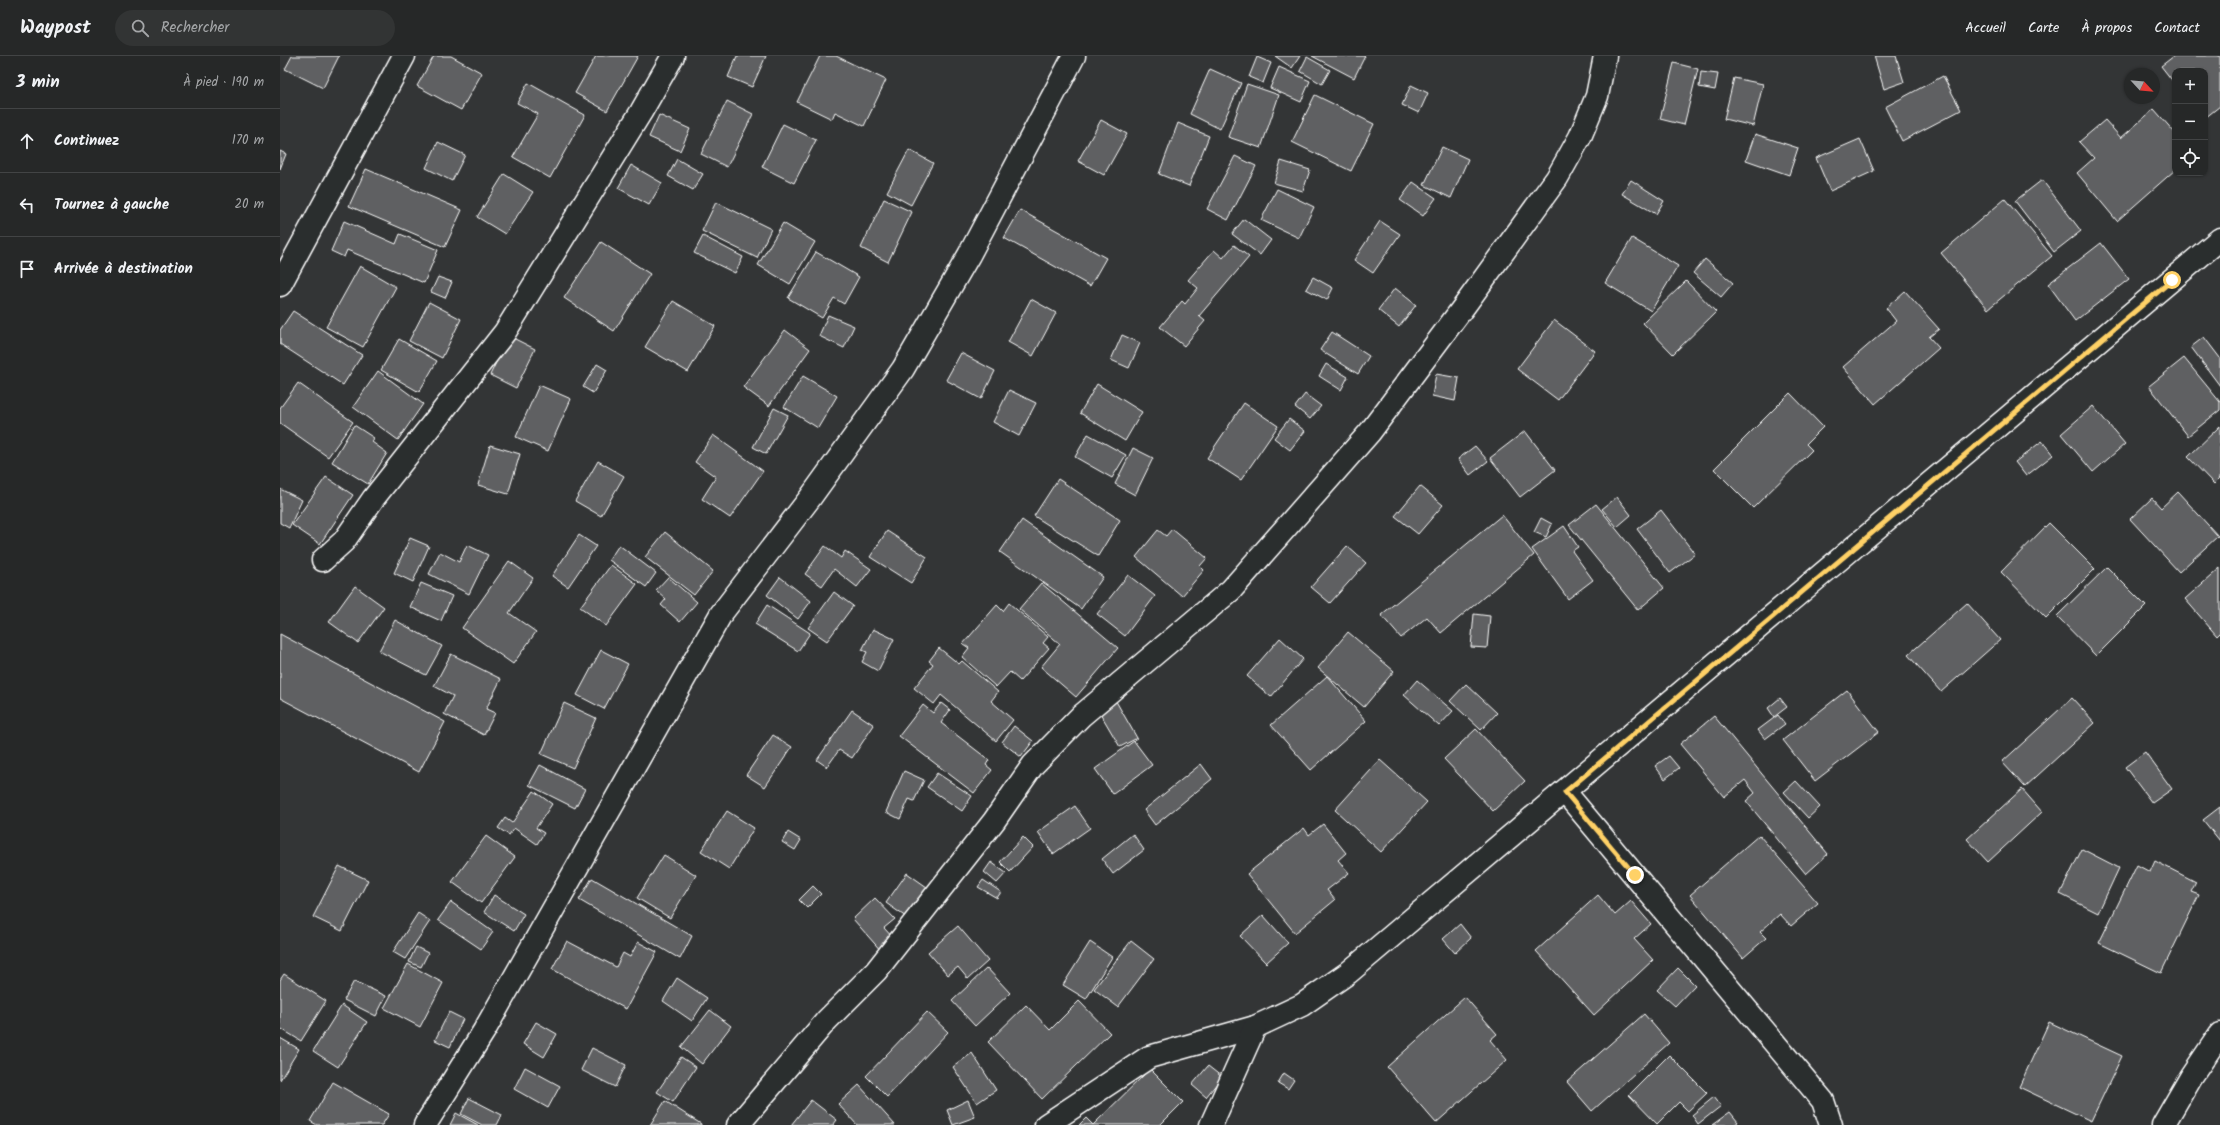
<!DOCTYPE html>
<html lang="fr">
<meta charset="utf-8">
<style>
:root{--surface:#262828;--page:#323434;--text:#f1f3f6;--muted:#a4a6a8;--line:#424445}
body{margin:0;font-family:Kalam,sans-serif;background:var(--page);color:var(--text)}
.controls{position:absolute;right:12px;top:12px;display:grid;overflow:hidden;border-radius:8px;box-shadow:0 1px 3px #0004}
.controls button{width:36px;height:36px;display:grid;place-items:center;padding:0;border:0;border-bottom:1px solid var(--line);background:var(--surface);color:var(--text);font:20px sans-serif}
.compass{position:absolute;left:1844px;top:12px;width:36px;height:36px;border-radius:50%;background:var(--surface);box-shadow:0 1px 3px #0004;rotate:116deg}
.stop{position:absolute;width:12px;height:12px;margin:-9px;border:3px solid #ffd166;border-radius:50%;background:#fff}
.stop.end{background:#ffd166;border-color:#fff;box-shadow:0 1px 4px #0008}
.list{margin:0;padding:0;list-style:none}
h2{display:flex;justify-content:space-between;align-items:center;height:52px;margin:0;padding:0 16px;font-size:17px}
h2 small{font-size:13px;font-weight:400;color:var(--muted)}
.list li{display:grid;grid-template-columns:26px 1fr auto;gap:12px;align-items:center;box-sizing:border-box;height:64px;padding:0 16px;border-top:1px solid var(--line)}
.list b{display:block;font-size:15px;white-space:nowrap}
.list em{font-size:13px;font-style:normal;color:var(--muted)}
.icon{flex:none;width:22px;height:22px;fill:none;stroke:currentColor;stroke-width:2;stroke-linecap:round;stroke-linejoin:round}
.map{position:relative;flex:none;width:1940px;height:1069px;overflow:hidden}
header{display:flex;align-items:center;gap:24px;box-sizing:border-box;height:56px;padding:0 20px;background:var(--surface);border-bottom:1px solid var(--line)}
header strong{font-size:19px}
nav{display:flex;gap:22px;margin-inline-start:auto;font-size:14px}
.search{width:280px;height:36px;background:var(--page);display:flex;align-items:center;gap:10px;box-sizing:border-box;padding:0 14px;border-radius:22px;color:var(--muted);font-size:15px}
main{display:flex}
aside{flex:1;background:var(--surface)}
.map>svg:first-child{display:block}
.building{fill:#5f6162;stroke:#fff}
.lines{fill:none;stroke-linecap:round;stroke-linejoin:round}
.minor-casing{stroke:#fff;stroke-width:25}
.minor{stroke:#2a2d2e;stroke-width:22}
.route{stroke:#ffd166;stroke-width:5}
</style>
<header>
<strong>Waypost</strong>
<div class="search"><svg class="icon" aria-label="search" viewBox="0 0 24 24"><circle cx="10" cy="10" r="6"/><path d="M15 15l6 6"/></svg>Rechercher</div>
<nav><a>Accueil</a><a>Carte</a><a>À propos</a><a>Contact</a></nav>
</header>
<main>
<aside>
<h2>3 min<small>À pied · 190 m</small></h2>
<ul class="list">
<li><svg class="icon" aria-label="ahead" viewBox="0 0 24 24"><path d="M12 20V5M6 11l6-6 6 6"/></svg><div><b>Continuez</b></div><em>170 m</em></li>
<li><svg class="icon" aria-label="left" viewBox="0 0 24 24"><path d="M17 20v-9H6M10 6l-5 5 5 5"/></svg><div><b>Tournez à gauche</b></div><em>20 m</em></li>
<li><svg class="icon" aria-label="arrive" viewBox="0 0 24 24"><path d="M6 21V4h12l-3 4 3 4H6"/></svg><div><b>Arrivée à destination</b></div></li>
</ul>
</aside>
<div class="map">
<svg width="1940" height="1069" viewBox="0 0 1940 1069">
<rect width="100%" height="100%" fill="#333536"/>
<filter id="ink" filterUnits="userSpaceOnUse"><feTurbulence type="fractalNoise" baseFrequency=".025" numOctaves="2"/><feDisplacementMap in="SourceGraphic" scale="8" xChannelSelector="R" yChannelSelector="G"/><feConvolveMatrix kernelMatrix="1 2 1 2 8 2 1 2 1" color-interpolation-filters="sRGB"/></filter>
<g filter="url(#ink)">
<!-- building -->
<g class="building">
<path d="M12,0h47l-16,32 -38,-19z"/>
<path d="M154,0h17l31,17 -21,37 -44,-24z"/>
<path d="M316,0h42l-31,55 -32,-18z"/>
<path d="M457,0h29l-14,31 -24,-10z"/>
<path d="M540,0h16l50,24 -22,46 -29,-14 -3,7 -35,-17z"/>
<path d="M995,0h25l-8,12z"/>
<path d="M1032,0h53l-11,22z"/>
<path d="M1594,0h22l8,26 -20,7z"/>
<path d="M1894,0h46v50l-15,12v-47h-30v13l-14,-18z"/>
<path d="M977,1l14,6 -8,20 -14,-6z"/>
<path d="M1027,1l23,13 -8,14 -22,-13z"/>
<path d="M1394,7l24,6 -14,56 -24,-6z"/>
<path d="M999,11l31,14 -9,21 -31,-14z"/>
<path d="M930,13l31,14 -21,46 -30,-15z"/>
<path d="M1421,16l17,2 -3,16 -16,-3z"/>
<path d="M1663,20l18,34 -59,31 -17,-34z"/>
<path d="M1454,22l29,6 -10,42 -29,-7z"/>
<path d="M248,27l57,32 -35,63 -37,-21 25,-43 -21,-11z"/>
<path d="M967,28l32,11 -18,53 -33,-11z"/>
<path d="M1131,29l17,8 -9,20 -17,-8z"/>
<path d="M1035,39l59,29 -23,47 -59,-29z"/>
<path d="M447,45l26,13 -26,53 -26,-13z"/>
<path d="M1874,53l21,24v37l-58,51 -40,-48 17,-15 -15,-16 26,-22 16,18z"/>
<path d="M379,59l31,14 -10,22 -31,-14z"/>
<path d="M821,64l26,14 -23,41 -26,-14z"/>
<path d="M898,67l31,13 -20,50 -30,-12z"/>
<path d="M503,68l33,16 -22,43 -32,-16z"/>
<path d="M1475,78l43,14 -9,27 -43,-15z"/>
<path d="M1580,83l14,32 -44,20 -14,-33z"/>
<path d="M158,86l27,13 -13,26 -26,-13z"/>
<path d="M1162,91l26,12 -17,39 -27,-13z"/>
<path d="M629,94l24,13 -22,42 -24,-13z"/>
<path d="M0,95l6,3 -6,15z"/>
<path d="M955,100l21,10 -28,54 -21,-11z"/>
<path d="M397,103l26,15 -10,16 -25,-14z"/>
<path d="M1001,105l29,9 -7,21 -29,-8z"/>
<path d="M351,109l31,18 -13,22 -31,-17z"/>
<path d="M86,113l96,41 -17,37 -96,-41z"/>
<path d="M224,118l29,18 -28,42 -28,-17z"/>
<path d="M1351,124l33,21 -8,13 -34,-20z"/>
<path d="M1762,124l39,51 -27,21 -39,-51z"/>
<path d="M1133,126l23,16 -13,18 -23,-16z"/>
<path d="M997,133l37,18 -15,31 -38,-18z"/>
<path d="M604,143l28,13 -24,50 -27,-14z"/>
<path d="M1725,143l47,57 -64,53 -47,-56z"/>
<path d="M436,146l55,27 -14,29 -55,-27z"/>
<path d="M740,154l86,48 -16,28 -86,-48z"/>
<path d="M964,163l27,21 -11,15 -28,-21z"/>
<path d="M64,165l52,23 4,-10 38,16 -14,33 -77,-33 -3,7 -13,-6z"/>
<path d="M1100,165l20,13 -27,39 -19,-13z"/>
<path d="M503,167l32,19 -25,42 -32,-19z"/>
<path d="M423,180l40,21 -8,16 -41,-20z"/>
<path d="M1352,182l46,28 -27,45 -46,-28z"/>
<path d="M321,186l49,32 -36,57 -50,-33z"/>
<path d="M1821,187l28,36 -54,42 -27,-37z"/>
<path d="M954,189l15,12 -50,59 6,5 -21,25 -24,-19 22,-26 3,3 13,-16 -10,-8 26,-30 9,8z"/>
<path d="M536,196l43,25 -15,27 -10,-6 -12,20 -34,-20z"/>
<path d="M1425,203l28,24 -12,14 -28,-24z"/>
<path d="M80,210l36,21 -33,60 -37,-20z"/>
<path d="M158,221l14,5 -7,16 -14,-6z"/>
<path d="M1033,221l20,11 -6,12 -21,-11z"/>
<path d="M1406,225l30,31 -43,42 -30,-31z"/>
<path d="M1115,232l21,17 -17,22 -21,-17z"/>
<path d="M1625,235l34,38 -10,8 10,11 -64,56 -32,-37 53,-46 -10,-13z"/>
<path d="M751,243l25,14 -23,43 -25,-14z"/>
<path d="M393,245l42,25 -27,46 -43,-25z"/>
<path d="M149,246l32,17 -19,39 -33,-17z"/>
<path d="M13,255l69,44 -19,30 -63,-41v-14z"/>
<path d="M548,259l26,11 -10,22 -25,-12z"/>
<path d="M1274,264l41,31 -37,49 -41,-31z"/>
<path d="M505,274l25,19 -41,57 -26,-19z"/>
<path d="M1052,276l37,24 -11,18 -38,-24z"/>
<path d="M842,279l18,8 -11,25 -18,-8z"/>
<path d="M229,280l26,13 -19,39 -26,-13z"/>
<path d="M1924,281l16,21v28l-29,-39z"/>
<path d="M119,283l38,22 -18,31 -38,-22z"/>
<path d="M681,297l34,18 -14,28 -35,-19z"/>
<path d="M1904,302l36,44v8l-32,26 -39,-50z"/>
<path d="M317,308l10,6 -14,23 -10,-6z"/>
<path d="M1046,308l22,13 -7,13 -22,-14z"/>
<path d="M98,315l45,33 -25,36 -45,-33z"/>
<path d="M1156,318l23,4 -4,23 -23,-5z"/>
<path d="M523,320l34,20 -19,32 -34,-21z"/>
<path d="M18,327l55,39 -25,35 -48,-34v-15z"/>
<path d="M817,328l45,28 -17,29 -45,-28z"/>
<path d="M259,329l32,14 -23,52 -32,-14z"/>
<path d="M729,334l27,13 -17,33 -26,-14z"/>
<path d="M1510,337l33,34 -17,17 6,6 -59,58 -39,-39z"/>
<path d="M1025,338l16,12 -11,13 -15,-12z"/>
<path d="M964,347l34,23 -37,54 -34,-22z"/>
<path d="M1813,350l32,38 -32,28 -32,-38z"/>
<path d="M494,352l14,7 -22,39 -13,-7z"/>
<path d="M1009,363l16,12 -15,19 -16,-12z"/>
<path d="M74,369l20,13 -2,4 15,11 -19,31 -36,-22z"/>
<path d="M1940,370v52l-6,6 -26,-27z"/>
<path d="M1245,375l30,39 -35,27 -30,-39z"/>
<path d="M808,378l38,21 -14,23 -37,-21z"/>
<path d="M433,379l50,36 -33,47 -28,-19 14,-22 -21,-15z"/>
<path d="M1762,385l11,14 -27,21 -11,-14z"/>
<path d="M210,389l30,9 -12,40 -30,-9z"/>
<path d="M1195,390l13,15 -18,14 -12,-16z"/>
<path d="M853,392l20,10 -18,37 -20,-11z"/>
<path d="M318,405l26,15 -23,40 -26,-15z"/>
<path d="M46,421l27,18 -33,49 -28,-19z"/>
<path d="M778,423l62,41 -22,36 -64,-40z"/>
<path d="M1140,430l23,19 -25,29 -23,-18z"/>
<path d="M0,433l22,11 -13,28 -9,-5z"/>
<path d="M1898,436l40,44 -39,36 -49,-53 22,-21 9,10z"/>
<path d="M1337,441l14,18 -14,12 -15,-18z"/>
<path d="M1316,448l68,84 -26,22 -69,-85z"/>
<path d="M1381,454l34,44 -25,19 -33,-44z"/>
<path d="M1222,459l32,40 -93,78 -14,-16 -26,21 -20,-23z"/>
<path d="M1261,462l11,6 -6,13 -12,-5z"/>
<path d="M742,464l81,57 -22,32 -81,-57z"/>
<path d="M1769,467l46,46 -49,49 -45,-46z"/>
<path d="M1284,470l14,21 -6,4 21,29 -25,19 -36,-50z"/>
<path d="M892,473l35,29 -7,8 4,4 -22,26 -46,-39 22,-27 8,6z"/>
<path d="M607,475l40,26 -16,26 -41,-26z"/>
<path d="M385,476l48,39 -19,24 -49,-38z"/>
<path d="M299,479l17,11 -28,41 -16,-11z"/>
<path d="M130,482l19,8 -16,36 -19,-9z"/>
<path d="M187,489l21,10 -19,39 -40,-20 11,-22 19,10z"/>
<path d="M339,489l37,28 -10,14 -37,-27z"/>
<path d="M545,490l16,12 4,-7 26,18 -14,18 -23,-18 -12,17 -17,-12z"/>
<path d="M1067,490l19,17 -36,40 -19,-16z"/>
<path d="M229,505l24,17 -24,35 27,19 -23,32 -51,-36z"/>
<path d="M331,509l26,19 -31,42 -26,-19z"/>
<path d="M1827,511l39,39 -50,50 -39,-40z"/>
<path d="M1940,512v65l-3,3 -32,-37z"/>
<path d="M848,519l27,21 -30,40 -28,-22z"/>
<path d="M388,521l29,25 -17,20 -19,-17 5,-6 -10,-9z"/>
<path d="M500,521l31,24 -13,18 -31,-24z"/>
<path d="M141,527l31,13 -11,25 -31,-14z"/>
<path d="M761,527l77,65 -42,49 -35,-30 19,-23 -41,-35z"/>
<path d="M75,530l29,21 -26,36 -29,-21z"/>
<path d="M554,536l19,14 -26,35 -19,-13z"/>
<path d="M729,547l39,34 -5,6 6,5 -29,33 -10,-9 -14,15 -34,-30 7,-9 -6,-4 34,-39 6,6z"/>
<path d="M1687,547l33,37 -59,52 -33,-37z"/>
<path d="M487,549l43,28 -12,18 -43,-27z"/>
<path d="M1194,558l16,2 -3,32 -16,-1z"/>
<path d="M115,564l47,26 -16,29 -47,-24z"/>
<path d="M593,573l21,10 -16,32 -16,-9 5,-10 -5,-2z"/>
<path d="M1068,576l46,39 -30,36 -46,-39z"/>
<path d="M0,578l165,88 -26,50 -139,-74z"/>
<path d="M1000,582l23,21 -32,38 -24,-21z"/>
<path d="M659,592l20,16 3,-3 36,31 -7,9 22,19 -17,21 -55,-46 -7,9 -20,-16 19,-24 -4,-3z"/>
<path d="M321,594l27,14 -24,45 -27,-14z"/>
<path d="M171,598l50,25 -15,30 9,4 -11,22 -40,-21 9,-18 -19,-10z"/>
<path d="M1047,620l39,45 -55,49 -40,-45z"/>
<path d="M1137,624l36,31 -14,15 -35,-31z"/>
<path d="M1186,628l31,29 -16,17 -31,-29z"/>
<path d="M1567,634l32,42 -64,49 -32,-41z"/>
<path d="M833,640l24,42 -17,9 -24,-41z"/>
<path d="M1500,642l7,9 -13,10 -6,-9z"/>
<path d="M1792,642l23,25 -70,64 -23,-25z"/>
<path d="M284,647l32,15 -23,50 -32,-14z"/>
<path d="M661,647l9,7 -9,13 48,37 -3,5 6,5 -18,23 -75,-57 24,-31 10,8z"/>
<path d="M572,654l22,15 -22,33 -13,-8 -12,17 -10,-7z"/>
<path d="M1498,659l7,9 -20,15 -7,-9z"/>
<path d="M1434,660l114,138 -22,20 -60,-73 9,-8 -10,-13 -21,17 -44,-53z"/>
<path d="M734,670l19,15 -12,16 -19,-15z"/>
<path d="M1196,673l49,52 -32,30 -49,-52z"/>
<path d="M493,679l19,12 -27,40 -19,-12z"/>
<path d="M854,685l18,24 -39,29 -18,-25z"/>
<path d="M1865,696l27,37 -20,14 -27,-36z"/>
<path d="M1389,700l10,12 -14,11 -10,-13z"/>
<path d="M1100,704l47,42 -46,50 -46,-42z"/>
<path d="M921,708l11,15 -57,46 -11,-15z"/>
<path d="M260,709l45,24 -10,19 -46,-23z"/>
<path d="M624,715l20,9 -10,21 -5,-2 -9,20 -14,-7z"/>
<path d="M657,717l35,23 -10,15 -35,-24z"/>
<path d="M1516,725l24,26 -12,11 -24,-26z"/>
<path d="M1742,733l20,23 -54,50 -21,-23z"/>
<path d="M254,735l18,13 -16,24 8,5 -7,11 -23,-16 -5,7 -11,-7 7,-10 7,5z"/>
<path d="M795,750l15,22 -37,26 -15,-22z"/>
<path d="M1940,751v34l-17,-21z"/>
<path d="M447,755l27,17 -25,41 -28,-18z"/>
<path d="M1043,768l23,29 -8,7 11,13 -22,17 8,10 -40,33 -48,-59 57,-46 5,7z"/>
<path d="M508,776l13,8 -6,10 -13,-8z"/>
<path d="M853,778l11,16 -31,24 -11,-15z"/>
<path d="M1479,779l59,68 -27,23 -11,-12 -20,18 6,6 -23,20 -53,-63z"/>
<path d="M206,780l29,21 -34,46 -29,-21z"/>
<path d="M743,781l10,10 -23,25 -10,-10z"/>
<path d="M1802,793l37,19 -21,45 -38,-19z"/>
<path d="M384,799l32,20 -26,43 -33,-20z"/>
<path d="M1875,805l41,21 -5,10 8,3 -38,78 -62,-30 38,-78 13,7z"/>
<path d="M711,806l15,11 -9,10 -13,-11z"/>
<path d="M59,810l29,14 -26,51 -29,-14z"/>
<path d="M627,817l27,19 -21,30 -27,-19z"/>
<path d="M312,822l100,58 -12,23 -101,-59z"/>
<path d="M703,824l18,12 -4,6 -19,-11z"/>
<path d="M533,830l8,8 -14,14 -8,-8z"/>
<path d="M214,839l30,19 -10,17 -30,-19z"/>
<path d="M1318,839l17,20 16,-14 20,23 -17,15 19,21 -59,55 -58,-64z"/>
<path d="M595,842l20,21 -11,9 11,12 -13,12 -29,-33z"/>
<path d="M171,846l42,30 -12,17 -43,-29z"/>
<path d="M138,857l12,8 -25,38 -12,-7z"/>
<path d="M983,859l25,28 -22,20 -26,-27z"/>
<path d="M1180,868l11,14 -16,15 -12,-14z"/>
<path d="M678,870l30,35 -20,18 -10,-12 -10,8 -20,-23z"/>
<path d="M287,885l49,26 7,-14 7,4 8,-15 19,10 -31,57 -74,-40z"/>
<path d="M851,885l23,18 -36,48 -24,-18z"/>
<path d="M810,886l22,15 -26,42 -23,-14z"/>
<path d="M136,891l12,6 -7,14 -12,-5z"/>
<path d="M128,908l35,19 -23,44 -36,-19z"/>
<path d="M707,912l23,25 -35,33 -23,-25z"/>
<path d="M1398,912l17,17 -20,21 -18,-16z"/>
<path d="M4,918l42,27 -25,40 -21,-13v-48z"/>
<path d="M397,922l30,20 -15,23 -29,-20z"/>
<path d="M74,925l32,15 -10,20 -32,-16z"/>
<path d="M1185,941l32,37 -7,6 17,20 -71,63 -49,-56z"/>
<path d="M799,945l31,32 -68,66 -54,-57 38,-37 24,25z"/>
<path d="M62,949l25,17 -29,45 -25,-16z"/>
<path d="M430,954l21,16 -29,38 -21,-17z"/>
<path d="M169,956l14,7 -13,28 -15,-7z"/>
<path d="M647,956l21,20 -61,65 -21,-21z"/>
<path d="M1364,958l25,29 -77,68 -25,-29z"/>
<path d="M256,966l21,12 -13,23 -21,-13z"/>
<path d="M1769,966l73,34 -31,65 -72,-34z"/>
<path d="M0,982l19,11 -19,31z"/>
<path d="M312,992l34,17 -11,22 -34,-17z"/>
<path d="M692,997l24,37 -19,13 -24,-36z"/>
<path d="M1389,999l38,38 -19,18 -9,-9 -22,22 -28,-29z"/>
<path d="M401,1001l15,10 -23,35 -16,-10z"/>
<path d="M928,1010l14,11 -16,20 -14,-12z"/>
<path d="M245,1011l35,19 -12,22 -34,-19z"/>
<path d="M870,1013l33,33 -23,23h-67z"/>
<path d="M1004,1017l10,7 -6,9 -10,-6z"/>
<path d="M53,1026l56,32 -7,11h-65l-7,-4z"/>
<path d="M579,1029l36,40h-38l-19,-21z"/>
<path d="M1434,1041l7,9 -23,18 -6,-9z"/>
<path d="M189,1042l33,17 -5,10h-15l-21,-11z"/>
<path d="M531,1044l26,20 -4,5h-42z"/>
<path d="M688,1044l7,17 -22,8 -6,-15z"/>
<path d="M385,1045l36,23v1h-51z"/>
<path d="M1450,1056l8,10 -4,3h-22z"/>
<path d="M176,1057l22,12h-28z"/>
<path d="M806,1062l7,7h-14z"/>
</g>
<g class="lines">
<!-- minor casing -->
<g class="minor-casing">
<g id="minor">
<path d="M0,229l124,-229"/>
<path d="M43,504l21,-19 29,-42 132,-167 136,-220 32,-56"/>
<path d="M1285,736l258,309 8,24"/>
<path d="M145,1069l59,-94 237,-417 89,-116 93,-129 66,-114 105,-199"/>
<path d="M458,1069l89,-105 49,-49 118,-150 39,-56 48,-49 150,-126 139,-158 95,-127 92,-127 23,-41 17,-41 8,-40"/>
<path d="M766,1069l103,-68 106,-30 47,-22 46,-32 872,-734"/>
<path d="M931,1069l44,-98"/>
<path d="M1883,1069l28,-48 29,-43"/>
</g>
</g>
<!-- minor -->
<use href="#minor" class="minor"/>
</g>
</g>
<g class="lines" filter="url(#ink)">
<!-- route -->
<path class="route" d="M1355,819l-70,-83 607,-512"/>
</g>
</svg>
<div class="controls">
<button>+</button>
<button>−</button>
<button><svg class="icon" aria-label="locate" viewBox="0 0 24 24"><circle cx="12" cy="12" r="6"/><path d="M12 2v4M12 18v4M2 12h4M18 12h4"/></svg></button>
</div>
<svg class="compass" viewBox="-18 -18 36 36"><path d="M0-13l5 13h-10z" fill="#e53935"/><path d="M0 13l5-13h-10z" fill="#a4a6a8"/></svg>
<div class="stop" style="left:1892px;top:224px"></div>
<div class="stop end" style="left:1355px;top:819px"></div>
</div>
</main>
